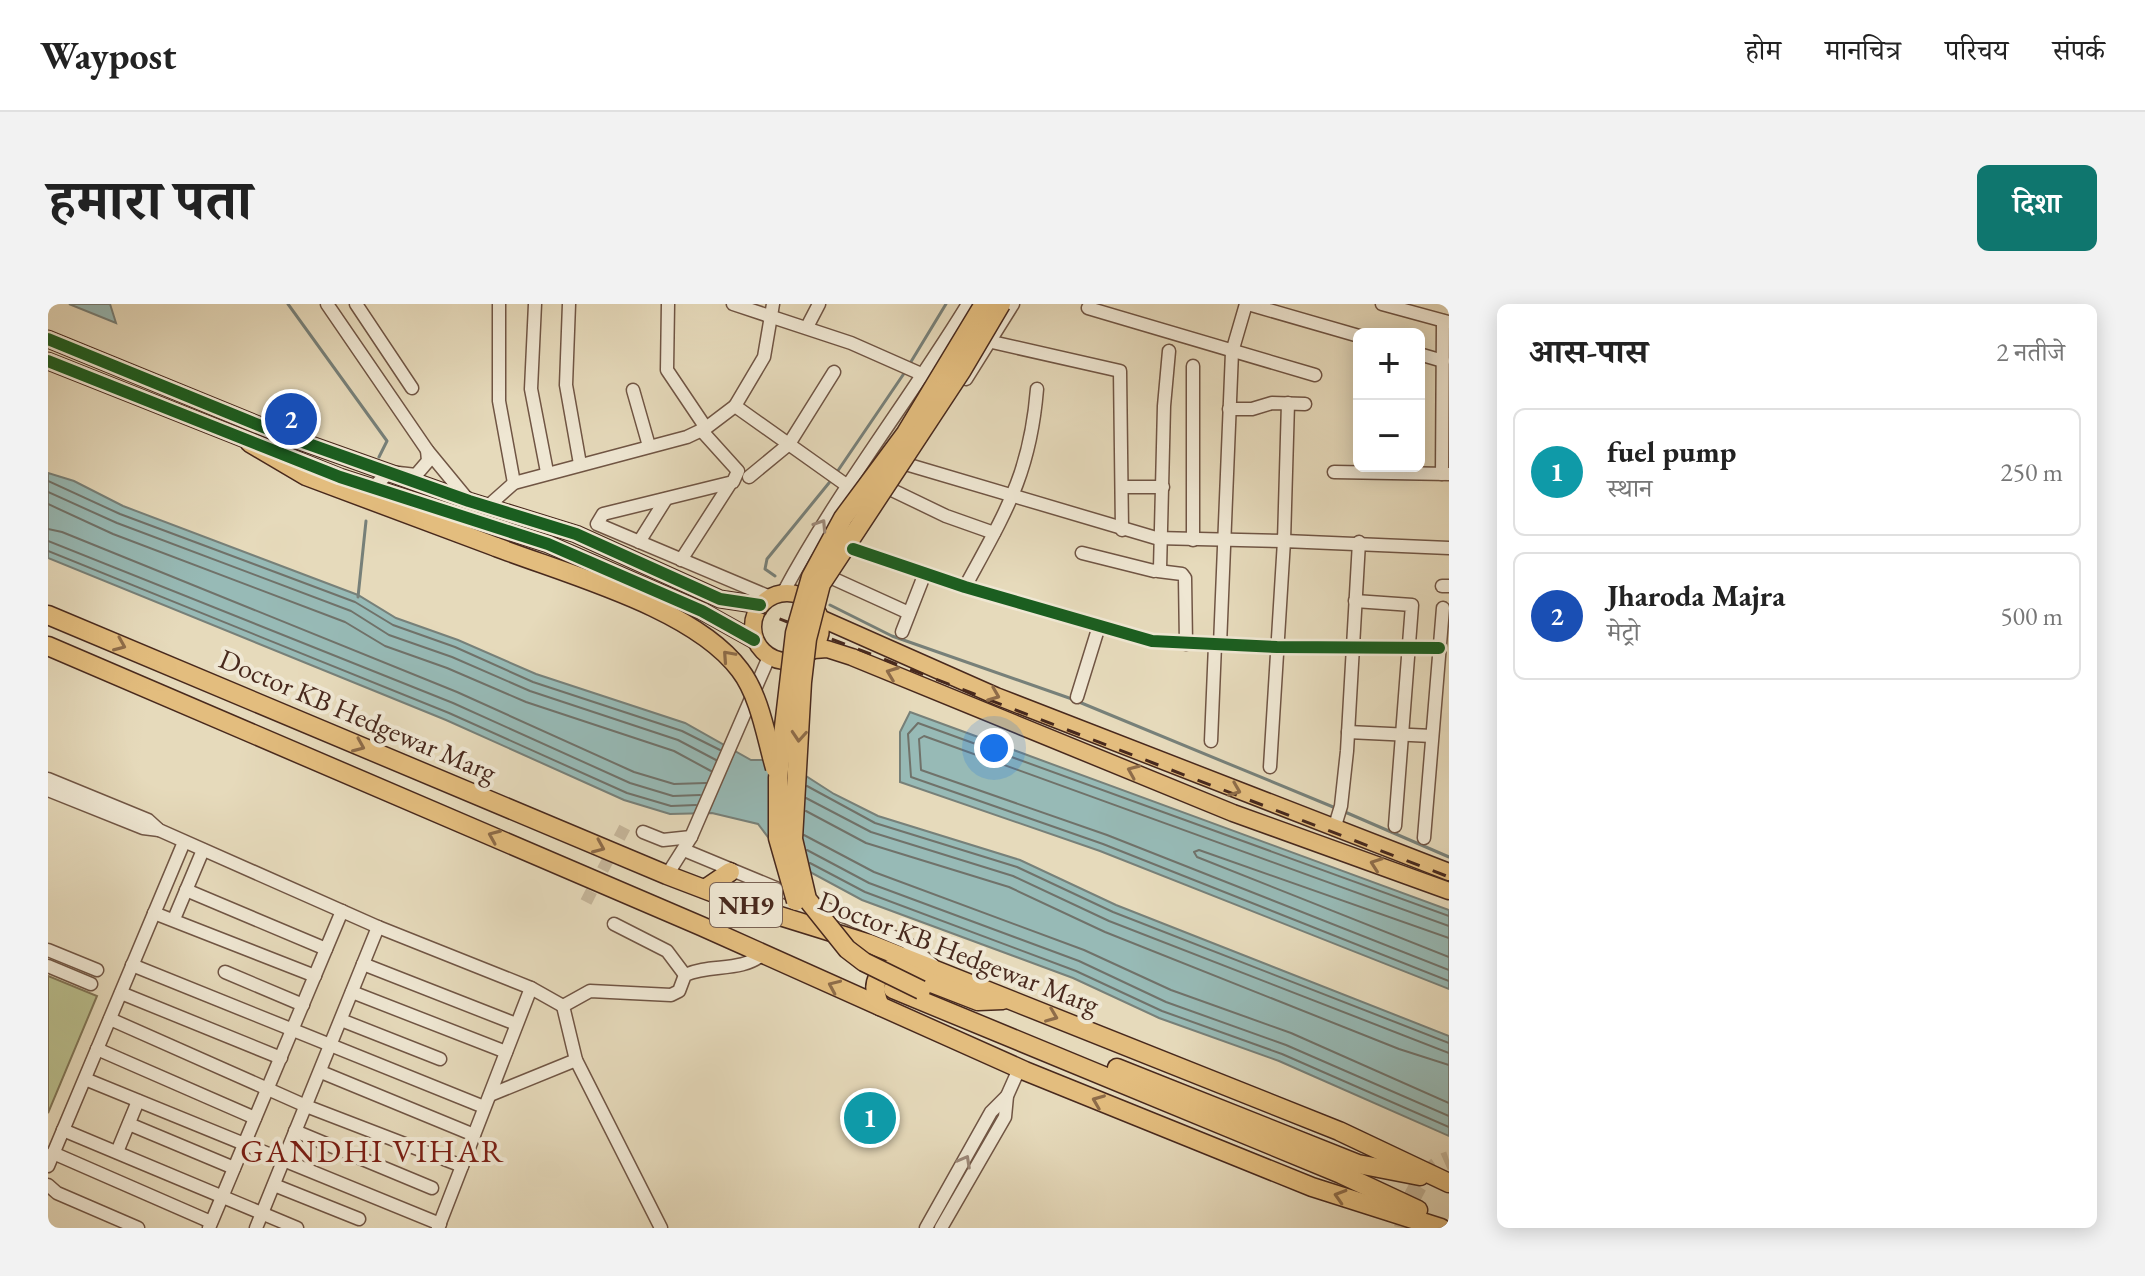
<!DOCTYPE html>
<html lang="hi">
<meta charset="utf-8">
<style>
:root{--surface:#fff;--page:#f2f2f2;--text:#222;--muted:#767676;--line:#e0e0e0;--accent:#0f766e}
body{margin:0;font-family:"EB Garamond","Noto Serif Devanagari",serif;background:var(--page);color:var(--text)}
.controls{position:absolute;right:24px;top:24px;display:grid;overflow:hidden;border-radius:12px;box-shadow:0 4px 20px #0003}
.controls button{width:72px;height:72px;display:grid;place-items:center;padding:0;border:0;border-bottom:2px solid var(--line);background:var(--surface);color:var(--text);font:40px sans-serif}
.you{position:absolute;left:946px;top:444px;width:28px;height:28px;margin:-20px;border:6px solid #fff;border-radius:50%;background:#1a73e8;box-shadow:0 0 0 12px #1a73e833}
.badge{display:grid;place-items:center;width:52px;height:52px;border-radius:50%;background:var(--accent);color:#fff;font-size:26px;font-weight:700}
.pin{position:absolute;translate:-50% -50%;border:4px solid #fff;box-shadow:0 2px 8px #0006}
.list{margin:0;padding:0;list-style:none}
h2{display:flex;justify-content:space-between;align-items:center;height:104px;margin:0;padding:0 32px;font-size:34px}
h2 small{font-size:26px;font-weight:400;color:var(--muted)}
.list li{display:grid;grid-template-columns:52px 1fr auto;gap:24px;align-items:center;box-sizing:border-box;height:128px;margin:0 16px 16px;padding:0 16px;border:2px solid var(--line);border-radius:12px}
.list b{display:block;font-size:30px;white-space:nowrap}
.list p{margin:0;font-size:26px;white-space:nowrap;color:var(--muted)}
.list em{font-size:26px;font-style:normal;color:var(--muted)}
.map{position:relative;flex:none;width:1401px;height:924px;overflow:hidden;border-radius:12px}
header{display:flex;align-items:center;gap:48px;box-sizing:border-box;height:112px;padding:0 40px;background:var(--surface);border-bottom:2px solid var(--line)}
header strong{font-size:38px}
nav{display:flex;gap:44px;margin-inline-start:auto;font-size:28px}
.intro{display:flex;align-items:center;justify-content:space-between;box-sizing:border-box;height:192px;padding:0 48px}
h1{margin:0;font-size:56px}
.button{padding:20px 36px;border-radius:12px;background:var(--accent);color:#fff;font-size:28px;font-weight:700}
main{display:flex;gap:48px;padding:0 48px}
aside{flex:1;background:var(--surface);border-radius:12px;box-shadow:0 4px 20px #0003}
.map>svg:first-child{display:block}
.green{fill:#b9be8d;stroke:#807455;stroke-width:2}
.water{fill:#97bab6;stroke:#778079;stroke-width:2}
.lines{fill:none;stroke-linecap:round;stroke-linejoin:round}
.shore{stroke:#70726a;stroke-width:2}
.stream{stroke:#778079;stroke-width:3}
.minor-tunnel{stroke:#c6b79b;stroke-width:12;stroke-dasharray:12 6;stroke-linecap:butt}
.highway-tunnel{stroke:#c6b79b;stroke-width:18;stroke-dasharray:18 9;stroke-linecap:butt}
.minor-casing{stroke:#705544;stroke-width:15}
.major-casing{stroke:#48291d;stroke-width:19}
.highway-casing{stroke:#48291d;stroke-width:21}
.minor{stroke:#efe7d3;stroke-width:12}
.major{stroke:#e3bd7e;stroke-width:16}
.highway{stroke:#e3bd7e;stroke-width:18}
.rail{stroke:#48291d;stroke-width:3;stroke-dasharray:14 14;stroke-linecap:butt}
.highway-bridge-casing{stroke:#48291d;stroke-width:21;stroke-linecap:butt}
.highway-bridge{stroke:#e3bd7e;stroke-width:18}
.cycleway-casing{stroke:#efe7d3;stroke-width:17}
.cycleway{stroke:#1b5e20;stroke-width:12}
.oneway{stroke:#9c8878}
.oneway2{stroke:#8e6c49}
.labels{text-anchor:middle;dominant-baseline:central;stroke-width:8;stroke-linejoin:round;paint-order:stroke}
.shield{fill:#efe7d3;stroke:#7a6254;stroke-width:2}
.shield-label{font-size:26px;font-weight:bold;fill:#48291d}
.street-label{font-size:28px;fill:#48291d;stroke:#efe7d3}
.quarter-label{font-size:32px;letter-spacing:2px;fill:#7a1f14;stroke:#efe7d3}
</style>
<header>
<strong>Waypost</strong>
<nav><a>होम</a><a>मानचित्र</a><a>परिचय</a><a>संपर्क</a></nav>
</header>
<div class="intro"><h1>हमारा पता</h1><a class="button">दिशा</a></div>
<main>
<div class="map">
<svg width="1401" height="924" viewBox="0 0 1401 924">
<rect width="100%" height="100%" fill="#e6dabb"/>
<filter id="stains"><feTurbulence type="fractalNoise" baseFrequency=".0025" numOctaves="4"/><feColorMatrix values="0 0 0 0 .2 0 0 0 0 .09 0 0 0 0 .02 0 0 0 .5 -.17"/></filter>
<radialGradient id="worn" r=".72"><stop offset=".6" stop-color="#630" stop-opacity="0"/><stop offset="1" stop-color="#630" stop-opacity=".3"/></radialGradient>
<!-- green -->
<path class="green" d="M0,672l49,20 -49,117z"/>
<!-- water -->
<g class="water">
<path d="M21,0h41l6,19z"/>
<path d="M0,169l26,8 49,25 235,89 38,23 62,22 78,34 149,49 66,37h30l53,34 44,22 142,44 96,45 333,131v100l-170,-75 -120,-43 -86,-40 -211,-78 -78,-42 -26,-34 -46,-11 -42,1 -46,-14 -178,-80 -398,-162z"/>
<path d="M862,408l539,198v79l-349,-138 -200,-69v-50z"/>
</g>
<g class="lines">
<!-- shore -->
<g class="shore">
<path d="M0,177l72,33 235,88 38,23 62,22 78,35 149,49 38,19"/>
<path d="M0,188l69,31 234,88 38,24 63,22 78,34 148,49 38,20"/>
<path d="M0,200l65,30 232,88 40,24 62,22 79,34 148,49 37,20"/>
<path d="M0,225l14,3 395,160 177,80 40,12 32,-1"/>
<path d="M0,237l405,162 177,80 43,13 27,-1"/>
<path d="M0,247l401,162 178,80 44,13 25,-1"/>
<path d="M759,482l68,37 142,44 96,45 336,131"/>
<path d="M758,494l65,34 142,44 96,45 340,132"/>
<path d="M758,507l60,32 143,44 96,45 294,117 50,16"/>
<path d="M756,531l70,37 210,78 87,40 120,43 158,70"/>
<path d="M759,546l62,33 210,78 87,41 120,43 163,71"/>
<path d="M762,559l55,29 211,79 86,40 120,43 167,73"/>
<path d="M1401,612l-531,-193 -10,11 3,43 192,67 346,137"/>
<path d="M1401,622l-525,-190 -5,3 2,31 186,65 342,135"/>
<path d="M1401,634l-250,-88 -5,2 3,5 252,100"/>
</g>
<!-- stream -->
<g class="stream">
<path d="M240,0l99,137 -8,16"/>
<path d="M861,61l37,-61"/>
<path d="M789,168l68,-100"/>
<path d="M727,272l-10,-7 2,-10 66,-81"/>
<path d="M310,293l8,-76"/>
<path d="M782,301l62,31 180,63"/>
<path d="M1031,398l259,107"/>
<path d="M1297,508l104,45"/>
</g>
<!-- minor-tunnel -->
<path class="minor-tunnel" d="M538,598l40,-77"/>
<!-- highway-tunnel -->
<path class="highway-tunnel" d="M1355,924c5,-27 18,-59 46,-68"/>
<!-- minor casing -->
<g class="minor-casing">
<g id="minor">
<path d="M279,0l100,146 42,51"/>
<path d="M308,0l56,84"/>
<path d="M451,0v97l15,82"/>
<path d="M487,0l-4,85 16,83"/>
<path d="M521,0l-3,81 14,79"/>
<path d="M620,0l-1,66 39,58 29,-22 131,93"/>
<path d="M685,0l118,39 77,34"/>
<path d="M1200,0l111,32"/>
<path d="M1334,0l66,18"/>
<path d="M1040,4l227,67"/>
<path d="M759,23l12,-23"/>
<path d="M944,38l128,29 2,159"/>
<path d="M1371,50l24,7"/>
<path d="M918,75l47,-75"/>
<path d="M585,86l16,56"/>
<path d="M687,102l29,-49 9,-53"/>
<path d="M1181,105h23l20,-6 33,1"/>
<path d="M653,126l37,41 -5,11 -130,32 -6,10 173,73"/>
<path d="M861,161l247,73 128,3 4,-138"/>
<path d="M1286,168l115,2"/>
<path d="M1394,170l1,-153"/>
<path d="M701,173l40,-33 45,-72"/>
<path d="M1075,183h40"/>
<path d="M324,184l18,-16 26,3 12,-14 -1,-11"/>
<path d="M844,186l54,26 48,17"/>
<path d="M439,203l27,-24 173,-46 19,-9"/>
<path d="M1145,236v-174"/>
<path d="M591,238l27,-43"/>
<path d="M805,245l112,38 187,54 125,6 162,1"/>
<path d="M1034,249l72,18 6,-2 4,-163 5,-55"/>
<path d="M633,256l49,-76"/>
<path d="M1110,267l24,3 3,4 1,66"/>
<path d="M784,274l77,35"/>
<path d="M1394,282h7"/>
<path d="M917,283c40,-74 65,-112 72,-198"/>
<path d="M735,289c54,-101 125,-191 185,-289"/>
<path d="M1307,297l57,4 -17,221"/>
<path d="M854,328l23,-59"/>
<path d="M1172,341l12,-293 14,-48"/>
<path d="M1029,393l22,-71"/>
<path d="M1300,428l84,4"/>
<path d="M1163,437l4,-96"/>
<path d="M1222,463l14,-226 165,7"/>
<path d="M0,475l100,41 11,10 219,97 153,61 32,18"/>
<path d="M0,486l95,38 16,2"/>
<path d="M1286,525l7,-23 6,-55 12,-209"/>
<path d="M595,528l20,8 28,-3"/>
<path d="M1376,534l19,-230"/>
<path d="M636,546l222,92 27,23"/>
<path d="M619,571l24,-38 78,-180"/>
<path d="M138,586l140,59"/>
<path d="M106,609l161,63"/>
<path d="M126,615l29,-69"/>
<path d="M566,620l53,27 18,24"/>
<path d="M0,646l49,20"/>
<path d="M315,660l153,60"/>
<path d="M84,661l352,142"/>
<path d="M0,662l43,18"/>
<path d="M177,668l78,33"/>
<path d="M304,688l154,60"/>
<path d="M73,689l160,65"/>
<path d="M62,715l196,87 156,60"/>
<path d="M293,716l99,39"/>
<path d="M49,745l158,69"/>
<path d="M273,768l153,63"/>
<path d="M37,775l355,145"/>
<path d="M442,791l86,-35"/>
<path d="M81,820l105,44"/>
<path d="M15,826l234,98"/>
<path d="M247,827l137,57"/>
<path d="M69,848l21,-51"/>
<path d="M5,849l158,69"/>
<path d="M0,862l136,-324"/>
<path d="M0,881l9,8 81,35"/>
<path d="M226,881l85,34"/>
<path d="M161,924l133,-317"/>
<path d="M208,924l122,-301"/>
<path d="M390,924l93,-240"/>
<path d="M613,924l-85,-168 -13,-54 27,-15 81,4 8,-4 6,-16c26,-12 55,-2 78,-21"/>
<path d="M878,924l65,-116 16,-16"/>
<path d="M893,924l64,-111 2,-21 12,-27"/>
</g>
</g>
<!-- major casing -->
<g class="major-casing">
<g id="major">
<path d="M0,35l235,96 186,66 107,33 144,65 40,6"/>
<path d="M0,57l292,116 208,67 154,67 52,29"/>
<circle cx="739" cy="323" r="34"/>
<path d="M772,314l176,78 453,176"/>
<path d="M766,346l13,-1 25,8 381,156 216,78"/>
</g>
</g>
<!-- highway casing -->
<g class="highway-casing">
<g id="highway">
<path d="M202,139l56,33 190,71"/>
<path d="M0,311l619,260 84,32 119,37 469,187 110,52"/>
<path d="M0,342l653,280 324,145 287,116 129,41"/>
<path d="M657,585l25,-17"/>
<path d="M845,685l448,185 77,36"/>
<path d="M832,702c-8,-17 -7,-33 13,-38l85,33 25,-1"/>
<path d="M1069,764l241,96 62,12"/>
</g>
</g>
<!-- minor -->
<use href="#minor" class="minor"/>
<!-- major -->
<use href="#major" class="major"/>
<!-- highway -->
<use href="#highway" class="highway"/>
<!-- rail -->
<path class="rail" d="M0,33l1401,540"/>
<!-- highway-bridge casing -->
<g class="highway-bridge-casing">
<g id="highway-bridge">
<path d="M448,243c73,28 198,61 244,123 20,26 26,67 35,98"/>
<path d="M748,597l-18,-63v-60l17,-145 16,-56 32,-59 63,-85 78,-129"/>
<path d="M873,686l-57,-28 -17,-13 -40,-50 -14,-60 9,-157 5,-43 14,-55 141,-214 39,-66"/>
</g>
</g>
<!-- highway-bridge -->
<use href="#highway-bridge" class="highway-bridge"/>
<!-- cycleway casing -->
<g class="cycleway-casing">
<g id="cycleway">
<path d="M0,35l235,96 186,66 107,33 144,65 40,6"/>
<path d="M0,57l292,116 208,67 154,67 52,29"/>
<path d="M805,245l112,38 187,54 125,6 162,1"/>
</g>
</g>
<!-- cycleway -->
<use href="#cycleway" class="cycleway"/>
</g>
<!-- one-way arrows -->
<defs><path id="oneway-chevron" d="M-2-3.5L2.5 0L-2 3.5" fill="none" stroke-width="1.6" stroke-linecap="round" stroke-linejoin="round" transform="scale(2)"/></defs>
<g class="oneway">
<use href="#oneway-chevron" transform="translate(773 221) rotate(-57)"/>
<use href="#oneway-chevron" transform="translate(917 857) rotate(-61)"/>
</g>
<g class="oneway2">
<use href="#oneway-chevron" transform="translate(72 341) rotate(23)"/>
<use href="#oneway-chevron" transform="translate(680 352) rotate(-132)"/>
<use href="#oneway-chevron" transform="translate(844 369) rotate(-159)"/>
<use href="#oneway-chevron" transform="translate(946 391) rotate(22)"/>
<use href="#oneway-chevron" transform="translate(751 432) rotate(94)"/>
<use href="#oneway-chevron" transform="translate(311 442) rotate(23)"/>
<use href="#oneway-chevron" transform="translate(1085 467) rotate(-157)"/>
<use href="#oneway-chevron" transform="translate(1187 486) rotate(22)"/>
<use href="#oneway-chevron" transform="translate(446 532) rotate(-157)"/>
<use href="#oneway-chevron" transform="translate(551 543) rotate(23)"/>
<use href="#oneway-chevron" transform="translate(1328 560) rotate(-160)"/>
<use href="#oneway-chevron" transform="translate(786 682) rotate(-156)"/>
<use href="#oneway-chevron" transform="translate(1004 712) rotate(22)"/>
<use href="#oneway-chevron" transform="translate(1050 797) rotate(-158)"/>
<use href="#oneway-chevron" transform="translate(1292 892) rotate(-163)"/>
</g>
<g class="labels">
<!-- shield labels -->
<rect class="shield" x="662" y="579" width="72" height="44" rx="6"/>
<g class="shield-label">
<text x="698" y="601">NH9</text>
</g>
<!-- street labels -->
<g class="street-label">
<text transform="translate(310 411) rotate(23)">Doctor KB Hedgewar Marg</text>
<text transform="translate(911 648) rotate(21)">Doctor KB Hedgewar Marg</text>
</g>
<!-- quarter labels -->
<g class="quarter-label">
<text x="325" y="847">GANDHI VIHAR</text>
</g>
</g>
<rect width="100%" height="100%" filter="url(#stains)"/>
<rect width="100%" height="100%" fill="url(#worn)"/>
</svg>
<div class="controls">
<button>+</button>
<button>−</button>
</div>
<div class="you"></div>
<div class="pin badge" style="left:822px;top:814px;background:#0f9aa8">1</div>
<div class="pin badge" style="left:243px;top:115px;background:#1a4fb4">2</div>
</div>
<aside>
<h2>आस-पास<small>2 नतीजे</small></h2>
<ul class="list">
<li><span class="badge" style="background:#0f9aa8">1</span><div><b>fuel pump</b><p>स्थान</p></div><em>250 m</em></li>
<li><span class="badge" style="background:#1a4fb4">2</span><div><b>Jharoda Majra</b><p>मेट्रो</p></div><em>500 m</em></li>
</ul>
</aside>
</main>
